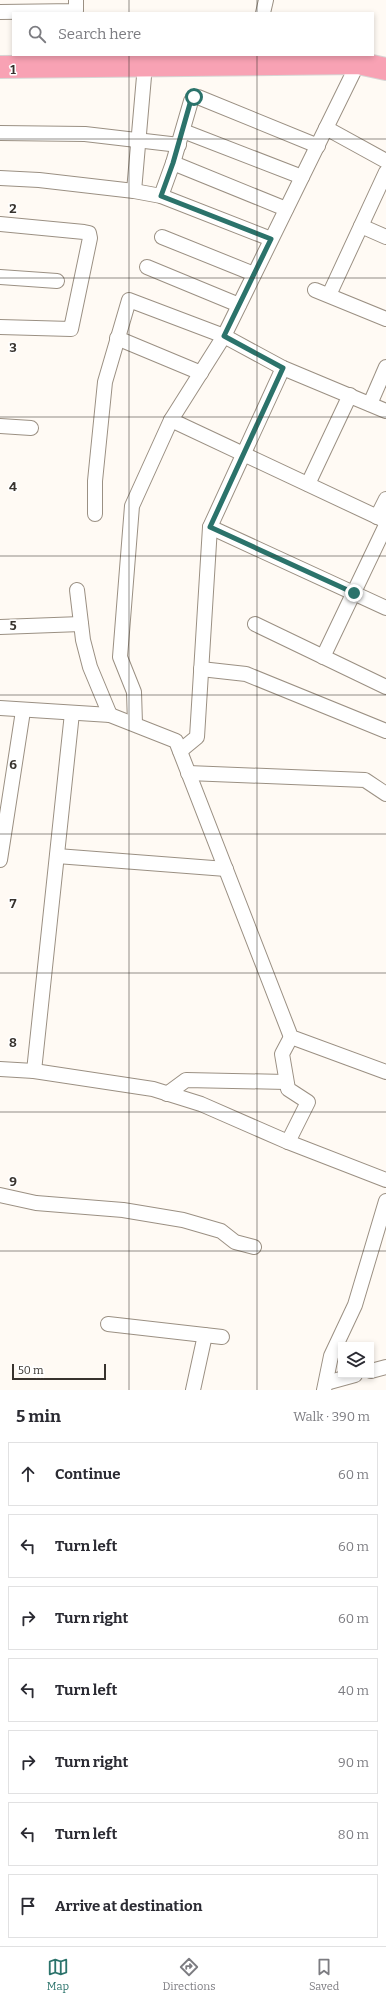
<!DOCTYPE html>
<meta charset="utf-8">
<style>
:root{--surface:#fff;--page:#f2f2f3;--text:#2b2b33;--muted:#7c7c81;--line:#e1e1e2;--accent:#2b736b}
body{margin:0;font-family:Bitter,serif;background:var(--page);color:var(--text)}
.controls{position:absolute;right:12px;bottom:12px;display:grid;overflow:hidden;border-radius:0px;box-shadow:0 2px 6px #0003}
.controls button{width:36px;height:36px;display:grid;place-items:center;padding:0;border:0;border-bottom:1px solid var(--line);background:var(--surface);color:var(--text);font:20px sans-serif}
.scale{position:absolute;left:12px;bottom:10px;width:94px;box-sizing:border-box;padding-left:4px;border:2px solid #38332e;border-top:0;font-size:11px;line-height:14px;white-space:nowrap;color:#38332e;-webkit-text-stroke:3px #fff;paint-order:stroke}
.stop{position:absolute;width:12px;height:12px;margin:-9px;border:3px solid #2b736b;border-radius:50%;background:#fff}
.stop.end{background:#2b736b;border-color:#fff;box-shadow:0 1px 4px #0008}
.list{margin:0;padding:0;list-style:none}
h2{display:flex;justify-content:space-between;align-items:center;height:52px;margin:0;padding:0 16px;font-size:17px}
h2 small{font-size:13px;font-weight:400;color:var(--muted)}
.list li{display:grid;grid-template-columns:26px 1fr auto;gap:12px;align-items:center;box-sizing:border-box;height:64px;margin:0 8px 8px;padding:0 8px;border:1px solid var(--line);border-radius:0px}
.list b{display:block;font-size:15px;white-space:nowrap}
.list em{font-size:13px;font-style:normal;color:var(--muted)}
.icon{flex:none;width:22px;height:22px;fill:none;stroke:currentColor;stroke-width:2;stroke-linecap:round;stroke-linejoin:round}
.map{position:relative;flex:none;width:386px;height:1390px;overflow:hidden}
.search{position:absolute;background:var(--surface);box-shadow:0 2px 6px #0003;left:12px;right:12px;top:12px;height:44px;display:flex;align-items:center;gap:10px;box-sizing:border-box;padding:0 14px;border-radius:0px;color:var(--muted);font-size:15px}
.sheet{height:556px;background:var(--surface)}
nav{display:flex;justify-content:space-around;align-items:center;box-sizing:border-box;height:56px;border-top:1px solid var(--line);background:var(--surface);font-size:11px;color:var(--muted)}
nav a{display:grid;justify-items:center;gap:2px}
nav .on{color:var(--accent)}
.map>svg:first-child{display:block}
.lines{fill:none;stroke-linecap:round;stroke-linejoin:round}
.street-casing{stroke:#9b9083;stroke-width:16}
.highway-casing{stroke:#d7d6d5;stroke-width:24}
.street{stroke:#fff;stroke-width:14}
.highway{stroke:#f8a2b4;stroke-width:22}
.route{stroke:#2b736b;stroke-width:5}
.grid{fill:none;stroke:#38332e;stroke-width:1;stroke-opacity:0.55}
.grid-label{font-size:13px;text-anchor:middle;font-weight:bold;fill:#38332e;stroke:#fff;stroke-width:3;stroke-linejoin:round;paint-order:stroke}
</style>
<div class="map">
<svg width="386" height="1390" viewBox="0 0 386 1390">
<rect width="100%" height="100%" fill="#fffaf4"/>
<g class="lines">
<!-- street casing -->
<g class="street-casing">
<g id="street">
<path d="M0,12l76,-1v-11"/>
<path d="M263,13l3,-13"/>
<path d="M326,128l60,33"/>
<path d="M183,131l119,46"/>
<path d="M0,133l85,1 94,11"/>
<path d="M173,163l113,46"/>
<path d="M0,178l39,2 95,11 27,5 110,43"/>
<path d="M134,191l11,-126"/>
<path d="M161,196l12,-33 18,-62 3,-4h4l120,49"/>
<path d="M0,224l84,8 5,1 1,5 -19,91 -71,-2"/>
<path d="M361,226l25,11"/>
<path d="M162,237l92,37"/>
<path d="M147,267l92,38"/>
<path d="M0,277l57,4"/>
<path d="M315,290l71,29"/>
<path d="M329,295l57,-123"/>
<path d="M117,338l84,35"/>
<path d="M370,404l16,-37"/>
<path d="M171,420l215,101"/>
<path d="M0,426l31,2"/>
<path d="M308,484l42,-89"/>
<path d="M95,514v-33l10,-99 24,-82 95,36 59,32 103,43"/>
<path d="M377,517l9,-18"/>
<path d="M210,527l176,81"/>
<path d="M77,590l6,50 7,27 20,48"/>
<path d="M255,624l131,63"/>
<path d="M0,627l81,-3"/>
<path d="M323,657l63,-132"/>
<path d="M201,669l45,5 140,57"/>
<path d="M0,708l110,7 66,26 115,296 95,35"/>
<path d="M135,724l-1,-32 -14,-35 12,-151 39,-86 53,-84 134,-273"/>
<path d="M180,751l17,-14 13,-210 73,-159"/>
<path d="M188,773l177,7 21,14"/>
<path d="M57,856l169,13"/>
<path d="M0,860l23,-149"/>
<path d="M0,1069l34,2 119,18 48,15 87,38 98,38"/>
<path d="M34,1071l38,-358"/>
<path d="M167,1094l19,-14 100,2"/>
<path d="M288,1142l20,-40 -20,-13 -6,-35 9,-17"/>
<path d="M0,1195l36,8 87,7 60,10 38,11 14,11 19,5"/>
<path d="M108,1324l114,13"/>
<path d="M371,1371l15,-4"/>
<path d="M326,1383l29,-8"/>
<path d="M193,1390l12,-55"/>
<path d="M324,1390l7,-34 24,-51 31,-104"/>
</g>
</g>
<!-- highway casing -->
<g class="highway-casing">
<path id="highway" d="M0,67l358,-4 28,6"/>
</g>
<!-- street -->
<use href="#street" class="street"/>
<!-- highway -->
<use href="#highway" class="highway"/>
</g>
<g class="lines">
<!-- route -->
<path class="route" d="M194,97l-3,3 -18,63 -12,33 110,43 -47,97 59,32 -73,159 144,66"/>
</g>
<!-- grid -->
<path class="grid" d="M129,0v13M257,0v13M129,55v1335M257,55v1335M0,139h386M0,278h386M0,417h386M0,556h386M0,695h386M0,834h386M0,973h386M0,1112h386M0,1251h386"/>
<g class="grid-label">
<text x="13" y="74">1</text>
<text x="13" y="213">2</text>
<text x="13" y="352">3</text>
<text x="13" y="491">4</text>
<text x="13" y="630">5</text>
<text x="13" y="769">6</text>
<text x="13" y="908">7</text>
<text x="13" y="1047">8</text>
<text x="13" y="1186">9</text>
</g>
</svg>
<div class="controls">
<button><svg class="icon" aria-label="layers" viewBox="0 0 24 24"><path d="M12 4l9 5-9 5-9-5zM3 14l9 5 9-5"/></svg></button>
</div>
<div class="scale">50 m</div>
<div class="stop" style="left:194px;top:97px"></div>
<div class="stop end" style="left:354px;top:593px"></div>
<div class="search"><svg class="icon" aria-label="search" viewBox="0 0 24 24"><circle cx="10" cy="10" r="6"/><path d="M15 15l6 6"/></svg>Search here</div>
</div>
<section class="sheet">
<h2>5 min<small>Walk · 390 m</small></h2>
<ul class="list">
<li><svg class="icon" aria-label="ahead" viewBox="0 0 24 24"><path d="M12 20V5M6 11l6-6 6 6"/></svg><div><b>Continue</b></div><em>60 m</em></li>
<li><svg class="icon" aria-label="left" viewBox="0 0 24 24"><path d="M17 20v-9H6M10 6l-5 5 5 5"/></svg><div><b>Turn left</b></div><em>60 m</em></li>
<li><svg class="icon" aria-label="right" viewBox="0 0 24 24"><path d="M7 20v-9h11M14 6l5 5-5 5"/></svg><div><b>Turn right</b></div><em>60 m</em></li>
<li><svg class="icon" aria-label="left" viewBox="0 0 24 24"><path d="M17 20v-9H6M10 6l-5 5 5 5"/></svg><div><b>Turn left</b></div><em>40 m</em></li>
<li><svg class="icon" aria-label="right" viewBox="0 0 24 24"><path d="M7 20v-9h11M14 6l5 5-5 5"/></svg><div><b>Turn right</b></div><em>90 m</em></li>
<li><svg class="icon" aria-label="left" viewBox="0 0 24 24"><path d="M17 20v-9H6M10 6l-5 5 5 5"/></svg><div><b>Turn left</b></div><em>80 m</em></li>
<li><svg class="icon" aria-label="arrive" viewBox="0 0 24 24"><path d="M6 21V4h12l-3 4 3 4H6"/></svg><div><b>Arrive at destination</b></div></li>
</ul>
</section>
<nav>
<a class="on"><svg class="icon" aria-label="map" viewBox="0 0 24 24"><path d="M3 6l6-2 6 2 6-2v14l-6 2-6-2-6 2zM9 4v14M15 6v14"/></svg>Map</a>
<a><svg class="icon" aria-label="directions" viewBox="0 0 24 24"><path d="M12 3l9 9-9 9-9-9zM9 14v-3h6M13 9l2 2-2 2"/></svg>Directions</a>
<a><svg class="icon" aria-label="saved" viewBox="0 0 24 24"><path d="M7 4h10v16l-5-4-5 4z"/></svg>Saved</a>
</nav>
